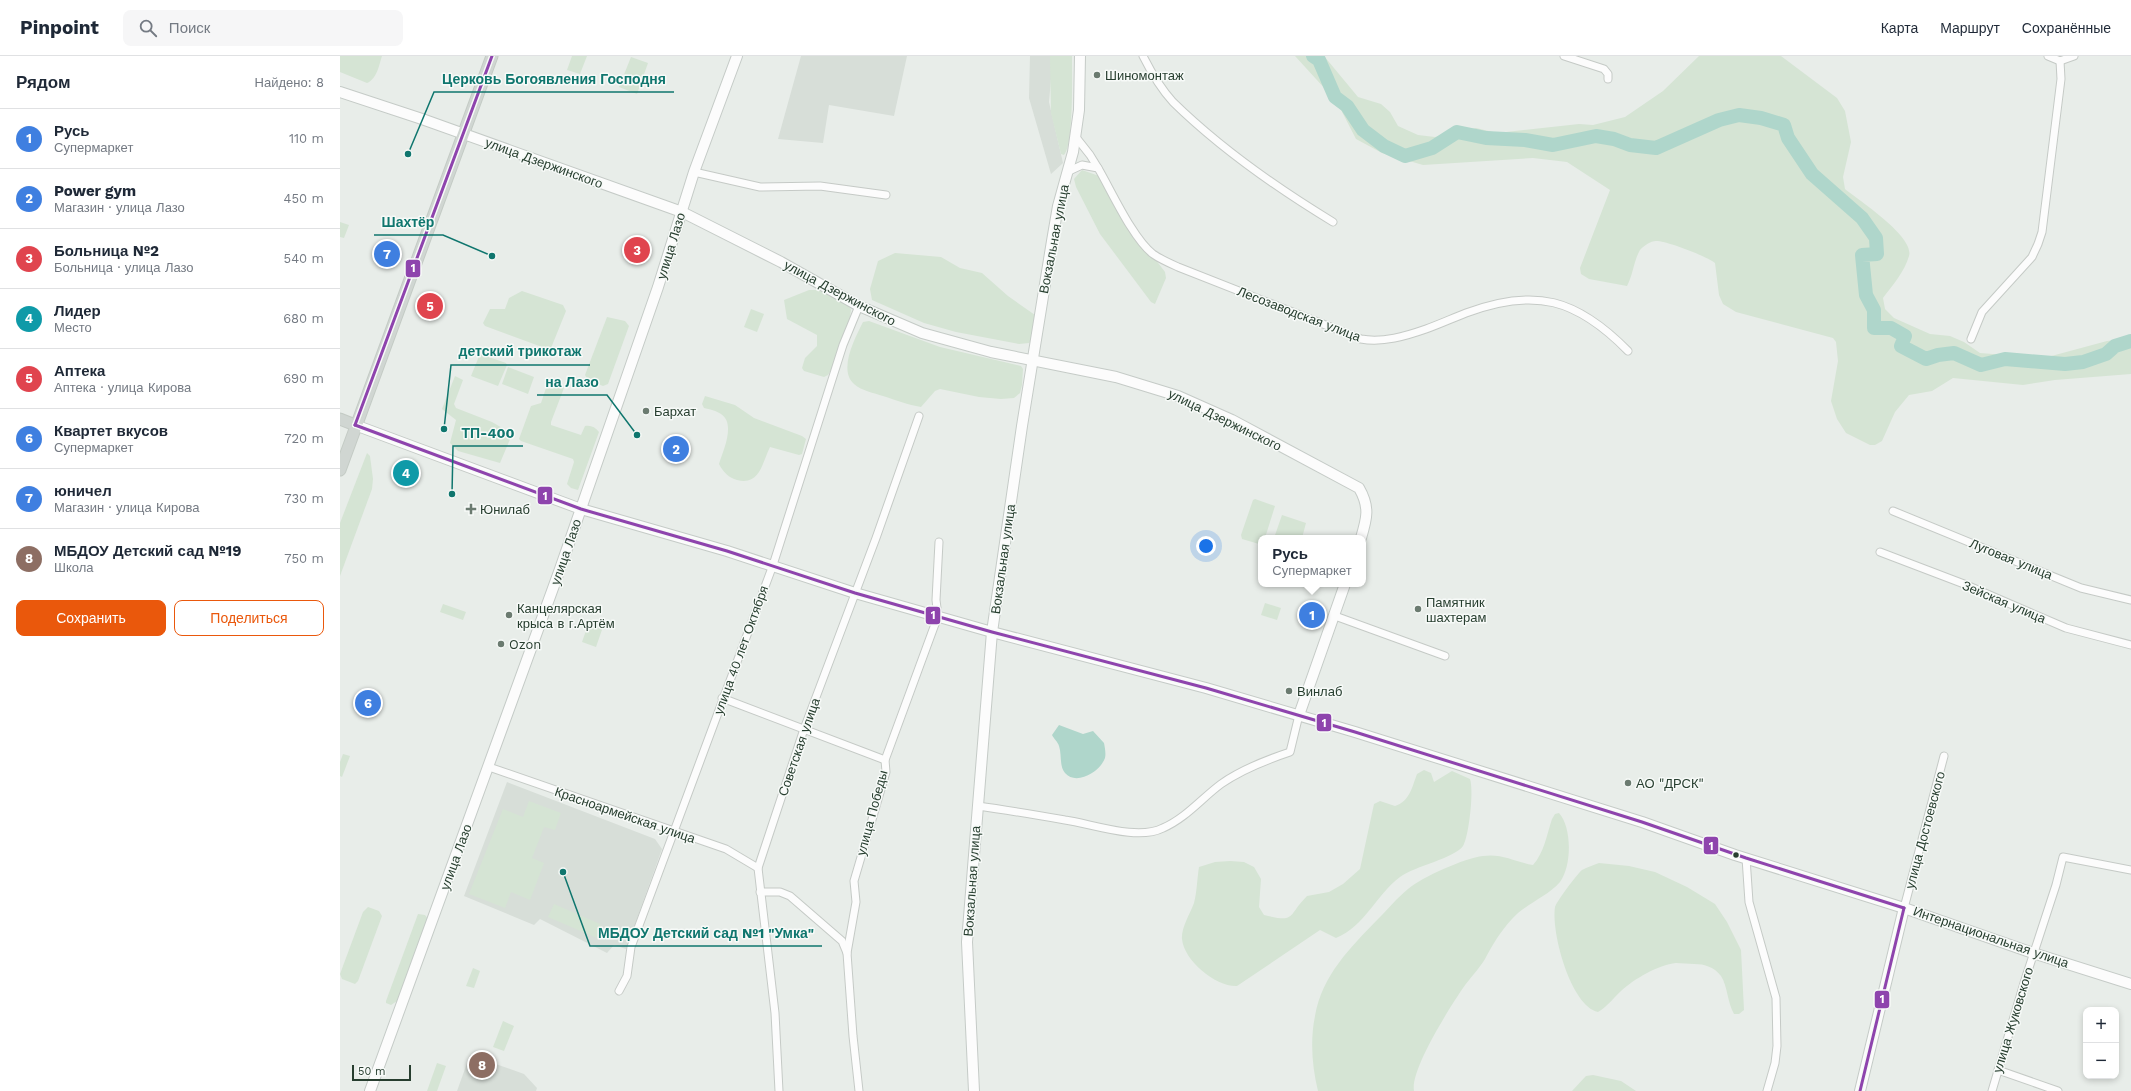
<!DOCTYPE html>
<html lang="ru">
<meta charset="utf-8">
<style>
:root{--surface:#fff;--page:#f6f6f7;--text:#1f2937;--muted:#747a83;--line:#e0e1e3;--accent:#ea580c}
body{margin:0;font-family:"Work Sans",sans-serif;background:var(--page);color:var(--text)}
.controls{position:absolute;right:12px;bottom:12px;display:grid;overflow:hidden;border-radius:8px;box-shadow:0 2px 6px #0003}
.controls button{width:36px;height:36px;display:grid;place-items:center;padding:0;border:0;border-bottom:1px solid var(--line);background:var(--surface);color:var(--text);font:20px sans-serif}
.scale{position:absolute;left:12px;bottom:10px;width:59px;box-sizing:border-box;padding-left:4px;border:2px solid #273e2f;border-top:0;font-size:11px;line-height:14px;white-space:nowrap;color:#273e2f;-webkit-text-stroke:3px #f7faf8;paint-order:stroke}
.you{position:absolute;left:866px;top:490px;width:14px;height:14px;margin:-10px;border:3px solid #fff;border-radius:50%;background:#1a73e8;box-shadow:0 0 0 6px #1a73e833}
.badge{display:grid;place-items:center;width:26px;height:26px;border-radius:50%;background:var(--accent);color:#fff;font-size:13px;font-weight:700}
.pin{position:absolute;translate:-50% -50%;border:2px solid #fff;box-shadow:0 1px 4px #0006}
.popup{position:absolute;left:918px;top:479px;width:108px;height:52px;box-sizing:border-box;display:grid;place-content:center;border-radius:8px;background:var(--surface);filter:drop-shadow(0 1px 3px #0005);font-size:13px;white-space:nowrap;color:var(--muted)}
.popup b{font-size:15px;color:var(--text)}
.popup::after{content:'';position:absolute;left:50%;top:100%;margin-left:-8px;border:8px solid transparent;border-top-color:var(--surface)}
.list{margin:0;padding:0;list-style:none}
h2{display:flex;justify-content:space-between;align-items:center;height:52px;margin:0;padding:0 16px;font-size:17px}
h2 small{font-size:13px;font-weight:400;color:var(--muted)}
.list li{display:grid;grid-template-columns:26px 1fr auto;gap:12px;align-items:center;box-sizing:border-box;height:60px;padding:0 16px;border-top:1px solid var(--line)}
.list b{display:block;font-size:15px;white-space:nowrap}
.list p{margin:0;font-size:13px;white-space:nowrap;color:var(--muted)}
.list em{font-size:13px;font-style:normal;color:var(--muted)}
.actions{display:flex;gap:8px;padding:12px 16px}
.actions a{flex:1;padding:9px 0;border:1px solid var(--accent);border-radius:8px;text-align:center;font-size:14px;color:var(--accent)}
.actions .main{background:var(--accent);color:#fff}
.icon{flex:none;width:22px;height:22px;fill:none;stroke:currentColor;stroke-width:2;stroke-linecap:round;stroke-linejoin:round}
.map{position:relative;flex:none;width:1791px;height:1035px;overflow:hidden}
header{display:flex;align-items:center;gap:24px;box-sizing:border-box;height:56px;padding:0 20px;background:var(--surface);border-bottom:1px solid var(--line)}
header strong{font-size:19px}
nav{display:flex;gap:22px;margin-inline-start:auto;font-size:14px}
.search{width:280px;height:36px;background:var(--page);display:flex;align-items:center;gap:10px;box-sizing:border-box;padding:0 14px;border-radius:8px;color:var(--muted);font-size:15px}
main{display:flex}
aside{flex:1;background:var(--surface)}
.map>svg:first-child{display:block}
.built{fill:#d7ded8}
.green{fill:#d5e4d4}
.water{fill:#afd6cb}
.lines{fill:none;stroke-linecap:round;stroke-linejoin:round}
.river{stroke:#afd6cb;stroke-width:14}
.street-casing{stroke:#c5cac6;stroke-width:9}
.secondary-casing{stroke:#c5cbc7;stroke-width:12}
.primary-casing{stroke:#c4cbc5;stroke-width:13}
.street{stroke:#fcfcfc;stroke-width:7}
.secondary{stroke:#fcfcfc;stroke-width:10}
.primary{stroke:#d0d6d2;stroke-width:11}
.bus-1-casing{stroke:#f7faf8;stroke-width:6}
.bus-1{stroke:#8e44ad;stroke-width:3}
.poi-dot{fill:#6b7b70;stroke:#f7faf8;stroke-width:1.5}
.bus-dot{fill:#273e2f;stroke:#f7faf8;stroke-width:1.5}
.labels{text-anchor:middle;dominant-baseline:central;stroke-width:3;stroke-linejoin:round;paint-order:stroke}
.poi-label{font-size:13px;fill:#273e2f;stroke:#f7faf8;text-anchor:start}
.street-label{font-size:13px;fill:#273e2f;stroke:#f7faf8}
.leader{fill:none;stroke:#0f766e;stroke-width:1.5}
.callout-dot{fill:#0f766e;stroke:#f7faf8;stroke-width:1.5}
.callout-label{font-size:14px;text-anchor:middle;font-weight:bold;fill:#0f766e;stroke:#f7faf8;stroke-width:3;stroke-linejoin:round;paint-order:stroke}
.line-badge{stroke:#f7faf8;stroke-width:1.5}
.badge-label{font-size:11px;text-anchor:middle;font-weight:bold;fill:#fff}
</style>
<header>
<strong>Pinpoint</strong>
<div class="search"><svg class="icon" aria-label="search" viewBox="0 0 24 24"><circle cx="10" cy="10" r="6"/><path d="M15 15l6 6"/></svg>Поиск</div>
<nav><a>Карта</a><a>Маршрут</a><a>Сохранённые</a></nav>
</header>
<main>
<aside>
<h2>Рядом<small>Найдено: 8</small></h2>
<ul class="list">
<li><span class="badge" style="background:#3f7fe0">1</span><div><b>Русь</b><p>Супермаркет</p></div><em>110 m</em></li>
<li><span class="badge" style="background:#3f7fe0">2</span><div><b>Power gym</b><p>Магазин · улица Лазо</p></div><em>450 m</em></li>
<li><span class="badge" style="background:#e0444e">3</span><div><b>Больница №2</b><p>Больница · улица Лазо</p></div><em>540 m</em></li>
<li><span class="badge" style="background:#0f9aa8">4</span><div><b>Лидер</b><p>Место</p></div><em>680 m</em></li>
<li><span class="badge" style="background:#e0444e">5</span><div><b>Аптека</b><p>Аптека · улица Кирова</p></div><em>690 m</em></li>
<li><span class="badge" style="background:#3f7fe0">6</span><div><b>Квартет вкусов</b><p>Супермаркет</p></div><em>720 m</em></li>
<li><span class="badge" style="background:#3f7fe0">7</span><div><b>юничел</b><p>Магазин · улица Кирова</p></div><em>730 m</em></li>
<li><span class="badge" style="background:#8d6e63">8</span><div><b>МБДОУ Детский сад №19</b><p>Школа</p></div><em>750 m</em></li>
</ul>
<div class="actions"><a class="main">Сохранить</a><a>Поделиться</a></div>
</aside>
<div class="map">
<svg width="1791" height="1035" viewBox="0 0 1791 1035">
<rect width="100%" height="100%" fill="#e8ede9"/>
<!-- built -->
<g class="built">
<path d="M461,0h106l-13,60 -65,-11 -6,38 -45,-4z"/>
<path d="M690,0h23l-4,46 14,61 -12,11 -22,-76z"/>
<path d="M167,726l148,57 7,10 -36,100 -12,-4 -7,8 -67,-34 -6,6 -70,-29z"/>
<path d="M130,999l54,19 13,14 -1,3h-79z"/>
</g>
<!-- green -->
<g class="green">
<path d="M0,0h42c-3,9 -5,23 -15,27l-27,-11z"/>
<path d="M232,0h15l-7,18 -13,-4z"/>
<path d="M710,0h22c0,16 2,90 -8,99l-3,-1 -1,-4 -9,-37z"/>
<path d="M955,0h29l34,41 23,7 9,8 8,14 20,9 17,2 41,-9 21,5 82,-9 14,1 32,-8 38,-26 36,-35h82l56,42 8,13 6,31 -8,35 2,12c15,12 70,48 64,67 -4,15 -17,30 -26,42l2,11 9,9 36,16 20,2 14,6 16,11 64,5 63,-17 24,-3v36l-76,6 -32,5 -70,-7 -21,13 -23,4 -14,17 -13,29 -7,4h-5l-24,-12 -9,-14 -6,-18 7,-40 -2,-19 -3,-4 -97,-26 -13,-8 -4,-9 -4,-32c-9,-7 -48,-22 -59,-22 -5,0 -13,5 -16,9 -6,10 -7,25 -13,36l-38,-7 -8,-5 -1,-6 30,-78 -43,-28 -34,-4 -110,7 -41,-12 -26,-14 -19,-37z"/>
<path d="M291,1l17,6 -11,31 -18,-7z"/>
<path d="M742,114l20,7 31,53 32,42 1,6 -11,26 -4,-2 -51,-68 -24,-47 -2,-8z"/>
<path d="M0,166l9,3 -5,13 -4,-1z"/>
<path d="M555,197l46,4 19,11 22,5 26,23 27,19 -3,23 -3,5 -10,1 -63,-12 -32,-9 -52,-23 -2,-11 8,-28z"/>
<path d="M469,234h11l29,16 2,4 -1,7 -19,53 -3,5 -4,2 -20,-6 -2,-3 3,-10 12,-12v-11l-30,-16 -3,-19z"/>
<path d="M182,235l41,14 3,6 -15,37 -9,-1 -57,-21 -2,-3 7,-14h15l4,-11z"/>
<path d="M411,253l13,5 -7,18 -13,-5z"/>
<path d="M267,261l18,4 4,5 -21,58 -5,2 -15,-6 -3,-5z"/>
<path d="M529,265l71,26 81,19 2,3 -1,16 -2,8 -6,5 -13,1 -22,-2 -39,-8 -5,2 -14,16c-13,-2 -25,-7 -38,-11 -9,-3 -21,-5 -29,-12 -16,-14 1,-46 9,-62z"/>
<path d="M140,298l26,9 1,2 -9,21 -27,-10z"/>
<path d="M168,311l26,10 -6,17 -26,-10z"/>
<path d="M115,320l8,4 -9,24 2,4 36,14 19,11v4l-11,26 -42,-12 -8,-8 6,-23 -14,-11z"/>
<path d="M212,325l12,7 -13,34v3l30,10 4,-9c6,-1 10,1 14,6l-21,58 -7,-2 -4,-4 7,-22 -1,-3 -52,-18 -2,-2 12,-33 10,-3 7,-21z"/>
<path d="M365,340l30,9 19,13 48,18 4,3 -4,15 -3,1 -29,-8c-8,16 -10,39 -33,33 -8,-2 -14,-8 -18,-16 4,-13 17,-40 2,-50 -4,-3 -12,-5 -17,-6l-2,-4z"/>
<path d="M27,397l3,3 3,23 -1,10 -32,87v-53z"/>
<path d="M915,443l20,7 -10,32h-4v6h-2l-17,-5 -1,-4 12,-35z"/>
<path d="M942,459l24,8 -4,15h-28z"/>
<path d="M925,547l16,5 -4,12 -16,-5z"/>
<path d="M103,548l23,8 -3,8 -23,-8z"/>
<path d="M250,563l14,5 -8,23 -14,-5z"/>
<path d="M3,698l7,2 -8,21 -2,-1v-14z"/>
<path d="M1084,714l7,3 3,9 18,-11 18,8c4,11 -1,57 -7,67 -8,12 -48,20 -63,31 -24,18 -35,49 -64,61l-16,-8 -83,56c-21,1 -53,-25 -55,-47 -1,-11 8,-25 12,-36 3,-11 3,-24 5,-36l16,-5 15,-1 14,1 10,5 7,12 -2,28 5,8c33,8 23,1 43,-19l22,-4 14,-8 17,-15 14,-65 6,-3 15,5c15,-5 17,-19 22,-32z"/>
<path d="M189,745l32,12 -6,17 -11,-3 -12,31 12,5 -14,37 -19,-8 -6,16 -36,-14 34,-85 20,8z"/>
<path d="M1219,757c13,14 13,53 1,69 -13,15 -35,22 -48,37 -12,13 -19,25 -27,40 -6,10 -15,19 -22,29 -13,19 -53,82 -49,103h-96c-6,-24 -8,-51 -3,-75 7,-41 36,-69 63,-97 10,-10 20,-22 30,-30 14,-12 57,-31 75,-33 18,-3 33,6 50,9 11,-12 14,-31 19,-46l3,-5z"/>
<path d="M1259,807l30,3 26,6 32,15 28,17 12,18 14,28 3,60 -5,4h-5c-7,-12 -6,-27 -13,-38 -7,-9 -16,-12 -27,-12 -6,0 -12,-1 -18,-1 -18,2 -42,16 -55,28 -8,7 -13,15 -23,21 -27,-6 -47,-79 -43,-105 2,-6 22,-33 27,-37 5,-3 12,-5 17,-7z"/>
<path d="M214,848l46,20 2,4 -5,10 -49,-21z"/>
<path d="M28,851l11,4 3,5 -24,65 -3,3 -13,-5 -2,-5 23,-62z"/>
<path d="M78,858l7,1 3,4 -31,82 -6,4 -5,-2v-2z"/>
<path d="M133,912l7,3 -6,17 -8,-2z"/>
<path d="M163,965l11,5 -10,25 -11,-4z"/>
<path d="M97,1007l9,3 -9,25h-10z"/>
<path d="M1253,1019l28,6 15,10h-64l14,-15z"/>
</g>
<!-- water -->
<path class="water" d="M719,669l24,9 10,-3 11,12c1,5 2,11 1,15 -5,14 -29,28 -40,15 -6,-7 -3,-19 -6,-27 -1,-4 -5,-7 -7,-11z"/>
<g class="lines">
<!-- river -->
<path class="river" d="M973,0l6,4 16,37 12,9 16,24 21,16 21,10 27,-8 25,-16 29,6 39,2 28,5 43,-9 18,3 16,6 26,3 63,-28 20,-5 22,3 23,7 4,13 24,36 50,44 14,20 1,16 -15,1 4,40 8,15v18h17l14,8 -4,10 25,13 12,-4 16,-2 27,12 24,-6 60,5 18,-2 23,-8 9,-8 16,-5"/>
<!-- street casing -->
<g class="street-casing">
<g id="street">
<path d="M803,0c8,16 18,33 30,46 48,47 104,86 160,120"/>
<path d="M1224,0l40,13 4,5v5"/>
<path d="M1708,0l12,5 14,-5"/>
<path d="M735,80l15,19 8,13"/>
<path d="M354,116l66,15 60,-1 66,9"/>
<path d="M727,116l15,-7 16,3c13,22 35,71 55,86 7,5 16,9 25,13l183,72c22,4 45,-3 65,-10 14,-5 27,-11 40,-16 69,-26 111,-14 162,38"/>
<path d="M1631,283l11,-27 50,-55 6,-13 4,-12 19,-153 -1,-18"/>
<path d="M1553,455l188,77 50,12"/>
<path d="M1540,496l84,32 102,44 65,17"/>
<path d="M995,560l110,40"/>
<path d="M382,642l163,62"/>
<path d="M149,711l237,82 32,19"/>
<path d="M638,750c29,4 58,9 87,14 28,4 72,21 98,8 23,-10 39,-30 58,-44 21,-15 45,-24 69,-32l9,-37"/>
<path d="M1406,802l3,44 27,96 1,48 -2,17 -8,28"/>
<path d="M420,836h20l10,4 52,45 5,12"/>
<path d="M1564,852l40,-152"/>
<path d="M279,935l8,-15 4,-29 142,-382 70,-220 16,-39"/>
<path d="M1658,1014l60,21"/>
<path d="M439,1035l-4,-78 -17,-145 46,-139 72,-191 43,-122"/>
<path d="M519,1035l-6,-55 -6,-83 9,-51 -2,-21 32,-109 -1,-12 53,-144 -2,-16 3,-58"/>
<path d="M1652,1035l32,-108 32,-98 7,-28 68,13"/>
</g>
</g>
<!-- secondary casing -->
<g class="secondary-casing">
<g id="secondary">
<path d="M0,36l82,27 260,93 99,50 78,44 63,27 69,19 125,25 62,19 54,24 127,68c11,19 8,30 2,50"/>
<path d="M15,369l226,84 146,42 128,42 137,39 214,56 149,44 287,90 93,33 169,53 129,45 98,31"/>
<path d="M959,659l46,-131"/>
<path d="M30,1035l190,-522 98,-282 36,-115 43,-116"/>
<path d="M634,1035l-7,-149 25,-310 30,-206 30,-185 6,-35 15,-54 6,-42 1,-54"/>
<path d="M1520,1035l44,-183"/>
</g>
</g>
<!-- primary casing -->
<g class="primary-casing">
<g id="primary">
<path d="M0,363l15,6"/>
<path d="M0,414l152,-414"/>
</g>
</g>
<!-- street -->
<use href="#street" class="street"/>
<!-- secondary -->
<use href="#secondary" class="secondary"/>
<!-- primary -->
<use href="#primary" class="primary"/>
<!-- bus-1 casing -->
<g class="bus-1-casing">
<g id="bus-1">
<path d="M15,369l226,84 146,42 128,42 137,39 214,56 149,44 287,90 104,36 158,50"/>
<path d="M15,369l137,-369"/>
<path d="M1520,1035l44,-183"/>
</g>
</g>
<!-- bus-1 -->
<use href="#bus-1" class="bus-1"/>
</g>
<!-- markers -->
<g class="poi-dot">
<circle cx="757" cy="19" r="4"/>
<circle cx="306" cy="355" r="4"/>
<path d="M129 447h4v4h4v4h-4v4h-4v-4h-4v-4h4z"/>
<circle cx="1078" cy="553" r="4"/>
<circle cx="169" cy="559" r="4"/>
<circle cx="161" cy="588" r="4"/>
<circle cx="949" cy="635" r="4"/>
<circle cx="1288" cy="727" r="4"/>
</g>
<circle class="bus-dot" cx="1396" cy="799" r="3.5"/>
<g class="labels">
<!-- poi labels -->
<g class="poi-label">
<text x="765" y="19">Шиномонтаж</text>
<text x="314" y="355">Бархат</text>
<text x="140" y="453">Юнилаб</text>
<text x="1086" y="546">Памятник<tspan x="1086" dy="15">шахтерам</tspan></text>
<text x="177" y="552">Канцелярская<tspan x="177" dy="15">крыса в г.Артём</tspan></text>
<text x="169" y="588">Ozon</text>
<text x="957" y="635">Винлаб</text>
<text x="1296" y="727">АО "ДРСК"</text>
</g>
<!-- street labels -->
<g class="street-label">
<text transform="translate(204 107) rotate(20)">улица Дзержинского</text>
<text transform="translate(714 183) rotate(-79)">Вокзальная улица</text>
<text transform="translate(331 190) rotate(-73)">улица Лазо</text>
<text transform="translate(500 237) rotate(28)">улица Дзержинского</text>
<text transform="translate(959 258) rotate(21)">Лесозаводская улица</text>
<text transform="translate(885 364) rotate(26)">улица Дзержинского</text>
<text transform="translate(226 496) rotate(-71)">улица Лазо</text>
<text transform="translate(663 503) rotate(-82)">Вокзальная улица</text>
<text transform="translate(1671 503) rotate(22)">Луговая улица</text>
<text transform="translate(1664 546) rotate(23)">Зейская улица</text>
<text transform="translate(401 594) rotate(-70)">улица 40 лет Октября</text>
<text transform="translate(459 691) rotate(-71)">Советская улица</text>
<text transform="translate(532 757) rotate(-75)">улица Победы</text>
<text transform="translate(285 759) rotate(19)">Красноармейская улица</text>
<text transform="translate(1585 774) rotate(-75)">улица Достоевского</text>
<text transform="translate(116 801) rotate(-70)">улица Лазо</text>
<text transform="translate(632 825) rotate(-86)">Вокзальная улица</text>
<text transform="translate(1651 881) rotate(19)">Интернациональная улица</text>
<text transform="translate(1673 964) rotate(-73)">улица Жуковского</text>
</g>
</g>
<!-- callouts -->
<path class="leader" d="M68 98L94 36H334M152 200L103 179H34M104 373L111 309H250M297 379L267 339H197M112 438L113 390H183M223 816L250 890H482"/>
<g class="callout-dot">
<circle cx="68" cy="98" r="4"/>
<circle cx="152" cy="200" r="4"/>
<circle cx="104" cy="373" r="4"/>
<circle cx="297" cy="379" r="4"/>
<circle cx="112" cy="438" r="4"/>
<circle cx="223" cy="816" r="4"/>
</g>
<g class="callout-label">
<text x="214" y="28">Церковь Богоявления Господня</text>
<text x="68" y="171">Шахтёр</text>
<text x="180" y="300">детский трикотаж</text>
<text x="232" y="331">на Лазо</text>
<text x="148" y="382">ТП-400</text>
<text x="366" y="882">МБДОУ Детский сад №1 "Умка"</text>
</g>
<g class="line-badge">
<rect x="65" y="203" width="16" height="19" rx="4" fill="#8e44ad"/>
<rect x="197" y="430" width="16" height="19" rx="4" fill="#8e44ad"/>
<rect x="585" y="550" width="16" height="19" rx="4" fill="#8e44ad"/>
<rect x="976" y="657" width="16" height="19" rx="4" fill="#8e44ad"/>
<rect x="1363" y="780" width="16" height="19" rx="4" fill="#8e44ad"/>
<rect x="1534" y="934" width="16" height="19" rx="4" fill="#8e44ad"/>
</g>
<g class="badge-label">
<text x="73" y="216">1</text>
<text x="205" y="444">1</text>
<text x="593" y="563">1</text>
<text x="984" y="671">1</text>
<text x="1371" y="794">1</text>
<text x="1542" y="947">1</text>
</g>
</svg>
<div class="controls">
<button>+</button>
<button>−</button>
</div>
<div class="scale">50 m</div>
<div class="you"></div>
<div class="pin badge" style="left:972px;top:559px;background:#3f7fe0">1</div>
<div class="popup"><b>Русь</b>Супермаркет</div>
<div class="pin badge" style="left:336px;top:393px;background:#3f7fe0">2</div>
<div class="pin badge" style="left:297px;top:194px;background:#e0444e">3</div>
<div class="pin badge" style="left:66px;top:417px;background:#0f9aa8">4</div>
<div class="pin badge" style="left:90px;top:250px;background:#e0444e">5</div>
<div class="pin badge" style="left:28px;top:647px;background:#3f7fe0">6</div>
<div class="pin badge" style="left:47px;top:198px;background:#3f7fe0">7</div>
<div class="pin badge" style="left:142px;top:1009px;background:#8d6e63">8</div>
</div>
</main>
